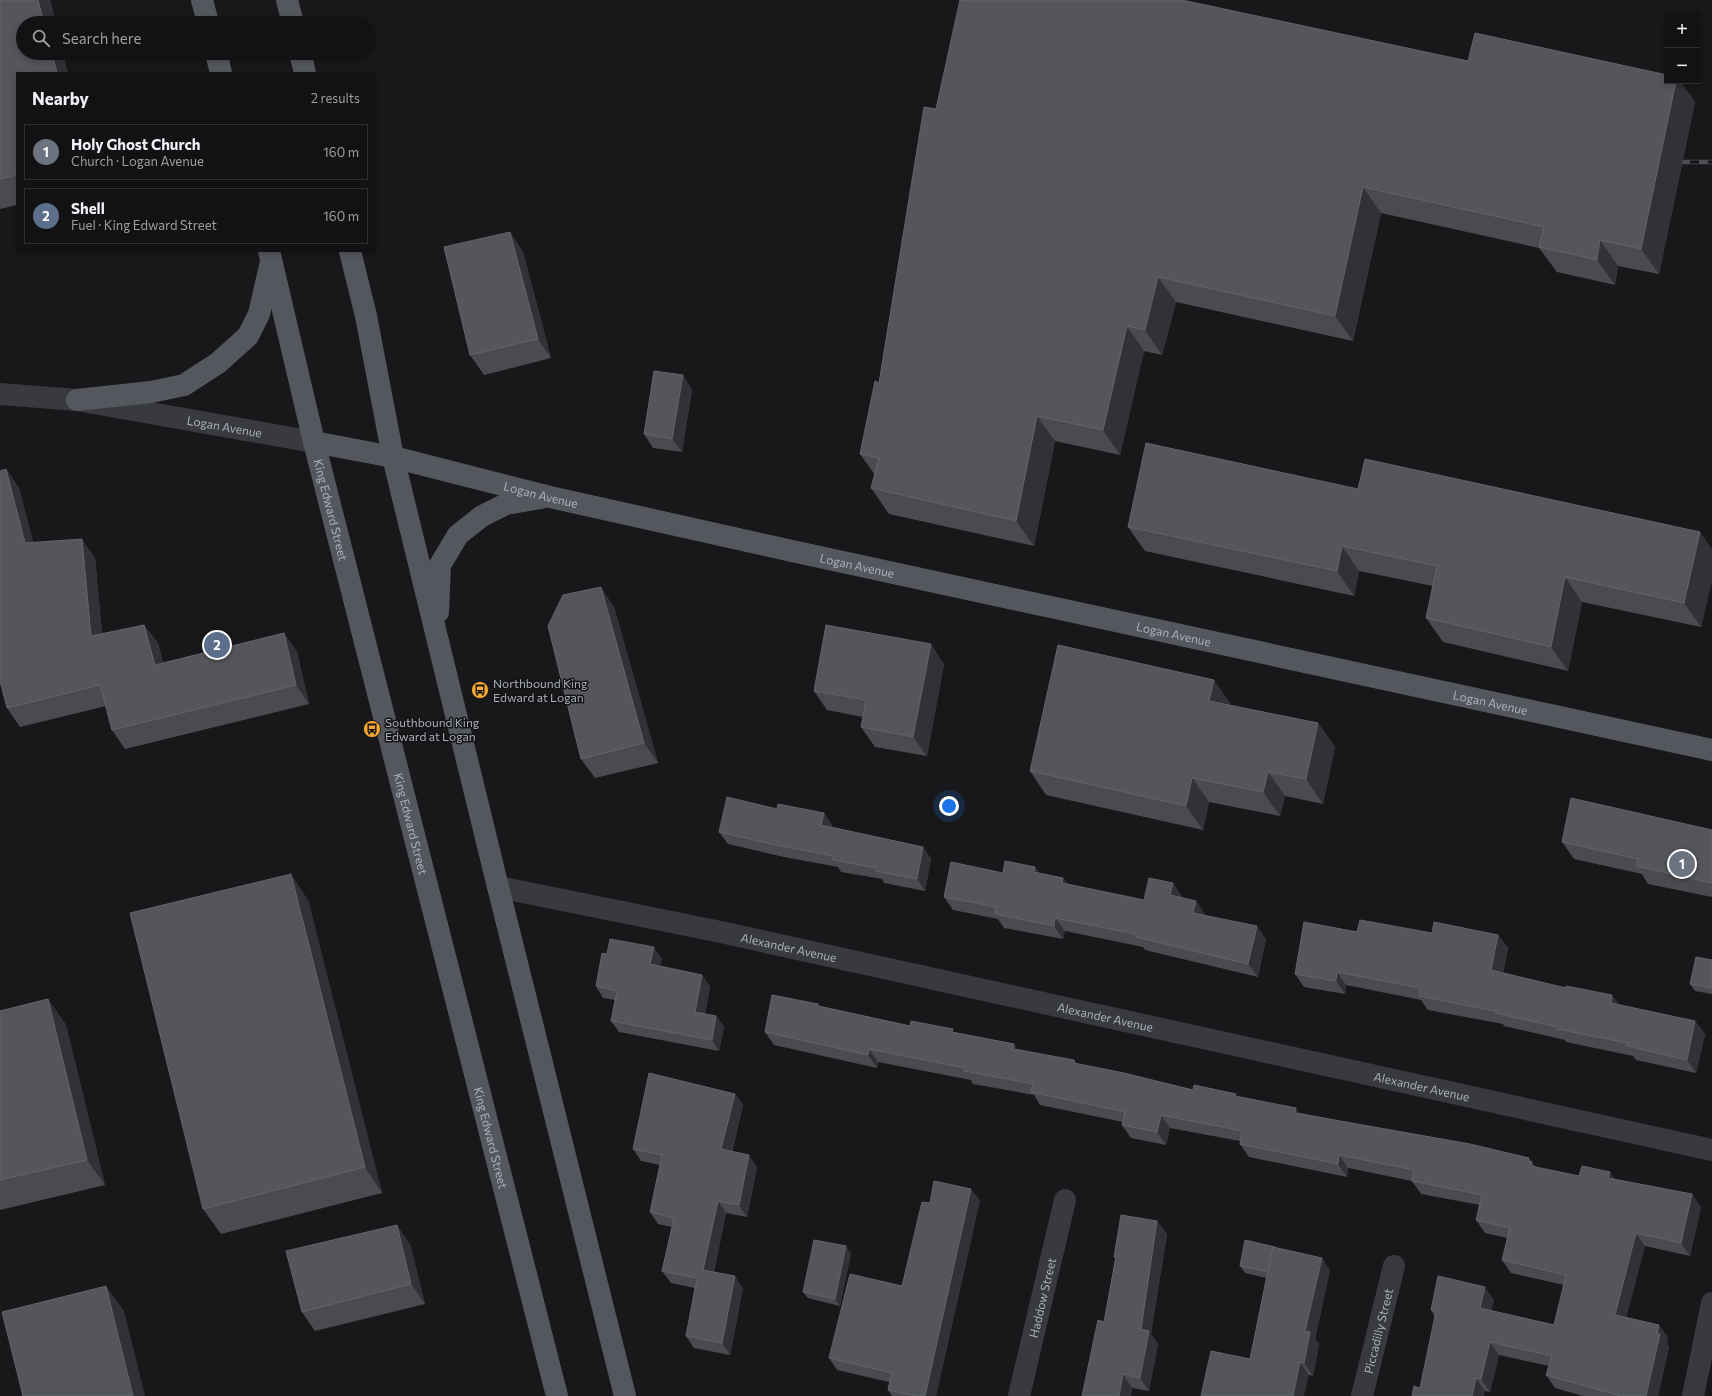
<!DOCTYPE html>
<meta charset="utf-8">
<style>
:root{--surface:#121214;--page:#1f2022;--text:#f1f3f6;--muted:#9c9ea0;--line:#313234;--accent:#d93025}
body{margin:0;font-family:Commissioner,sans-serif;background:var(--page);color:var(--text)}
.controls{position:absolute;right:12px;top:12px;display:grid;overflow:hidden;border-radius:0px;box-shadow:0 2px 6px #0003}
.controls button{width:36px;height:36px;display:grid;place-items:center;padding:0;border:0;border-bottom:1px solid var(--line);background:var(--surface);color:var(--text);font:20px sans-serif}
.you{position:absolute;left:949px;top:806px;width:14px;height:14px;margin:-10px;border:3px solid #fff;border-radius:50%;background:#1a73e8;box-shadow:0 0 0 6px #1a73e833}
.badge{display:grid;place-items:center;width:26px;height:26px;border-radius:50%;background:var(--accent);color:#fff;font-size:13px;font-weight:700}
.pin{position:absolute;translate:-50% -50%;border:2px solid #fff;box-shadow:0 1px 4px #0006}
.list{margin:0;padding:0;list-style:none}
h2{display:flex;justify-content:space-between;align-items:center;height:52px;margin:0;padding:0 16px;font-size:17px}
h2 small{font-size:13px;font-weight:400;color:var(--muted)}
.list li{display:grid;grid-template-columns:26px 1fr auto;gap:12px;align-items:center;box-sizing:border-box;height:56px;margin:0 8px 8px;padding:0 8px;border:1px solid var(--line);border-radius:0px}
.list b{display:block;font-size:15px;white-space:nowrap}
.list p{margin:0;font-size:13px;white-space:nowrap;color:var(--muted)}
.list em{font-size:13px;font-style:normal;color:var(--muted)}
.icon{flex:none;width:22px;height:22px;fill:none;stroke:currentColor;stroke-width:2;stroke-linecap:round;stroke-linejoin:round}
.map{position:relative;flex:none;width:1712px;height:1396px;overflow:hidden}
.search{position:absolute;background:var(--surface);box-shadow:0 2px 6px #0003;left:16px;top:16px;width:360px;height:44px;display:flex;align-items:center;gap:10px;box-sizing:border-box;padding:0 14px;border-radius:22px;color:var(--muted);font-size:15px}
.panel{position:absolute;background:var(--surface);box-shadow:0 2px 6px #0003;left:16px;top:72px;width:360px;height:180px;border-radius:0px}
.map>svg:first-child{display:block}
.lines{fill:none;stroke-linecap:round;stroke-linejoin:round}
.minor{stroke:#393a3f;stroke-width:22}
.major{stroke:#55575e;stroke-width:22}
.rail-casing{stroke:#4c4e54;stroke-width:4.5}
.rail{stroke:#131315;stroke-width:3;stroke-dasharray:9;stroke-linecap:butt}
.wall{fill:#494b4f}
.shaded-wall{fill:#313235}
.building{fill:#54565b;stroke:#61646a}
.labels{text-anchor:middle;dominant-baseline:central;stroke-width:3;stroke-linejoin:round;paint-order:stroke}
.street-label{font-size:12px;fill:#aab0ba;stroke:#131315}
.poi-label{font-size:12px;fill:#aab0ba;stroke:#131315;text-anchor:start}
</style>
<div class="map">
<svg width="1712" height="1396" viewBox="0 0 1712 1396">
<rect width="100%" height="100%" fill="#18181a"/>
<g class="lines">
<!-- minor -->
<g class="minor">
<path id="s1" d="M0,394l77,6 237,42"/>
<path id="s2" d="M498,887l218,44 996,219"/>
<path id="s3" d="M1019,1396l46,-196"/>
<path id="s4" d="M1362,1396l32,-130"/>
<path d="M1693,1396l19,-93"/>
</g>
<!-- major -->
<g class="major">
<path d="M202,0l6,23"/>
<path d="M287,0l6,23"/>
<path d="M216,53l5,20"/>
<path d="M300,53l5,20"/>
<path id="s5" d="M269,251l45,191 243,954"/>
<path d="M350,251l16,65 27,141 105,430 127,509"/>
<path d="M77,400l74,-8 33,-7 34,-22 30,-27 11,-22 11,-48"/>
<path id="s6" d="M314,442l79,15 157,40 242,54 920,199"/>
<path d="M438,612l2,-47 18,-30 24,-19 24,-12 35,-6"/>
</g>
<!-- rail casing -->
<g class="rail-casing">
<path id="rail" d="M1672,162h40"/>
</g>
<!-- rail -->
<use href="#rail" class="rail"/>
</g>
<!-- wall -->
<g class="wall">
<path d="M0,0h50l6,23 -39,50v132l-17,4z"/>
<path d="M1468,61l199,20h13l15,21 -36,172 -41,-8 -3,19 -58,-13 -18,-24 -158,-35 -28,128 -177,-39 -14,53 -18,-4 -24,104 -65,-14 -21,105 -145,-32 -18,-26 4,-13 -15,-21 19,-71 57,-274z"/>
<path d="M510,232l13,20 28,106 -67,17 -14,-20z"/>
<path d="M692,389l-10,63 -29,-4 -9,-14z"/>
<path d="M6,469l13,19 14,54 62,16 7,76 42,-9 14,18 5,20 121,-30 13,19 12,52 -184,45 -13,-19 -6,-24 -86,21 -13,-19z"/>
<path d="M1358,489l354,60v31l-11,47 -119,-25 -14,69 -125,-29 -17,-24 7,-32 -74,-15 -5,25 -209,-45 -17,-24z"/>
<path d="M614,607l44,156 -63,15 -14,-19z"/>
<path d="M944,664l-17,92 -52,-9 -14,-20 2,-10 -36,-7 -13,-19z"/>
<path d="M1231,704v2l87,17 17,24 -12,57 -38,-8 -5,20 -71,-14 -6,28 -157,-35 -16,-24z"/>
<path d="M777,809l47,4 8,12v2l91,20 8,12 -6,32 -41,-8 -2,-4 -41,-7 -3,-5 -54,-10 -56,-13 -9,-12z"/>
<path d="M1712,830v67l-64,-13 -6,-10 -68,-15 -12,-17z"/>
<path d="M1035,867l3,6 25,5 5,6 76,16 29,-17 9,14v1l23,16v1l61,24 -8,38 -113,-27 -2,-3 -78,-16 -2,8 -59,-11 -6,-9 -45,-9 -9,-13 59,-24z"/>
<path d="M308,900l74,293 -161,41 -18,-25z"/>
<path d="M1357,932l141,3 10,13 -5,25 117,32 75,16 10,13 -9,39 -60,-13 -3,-4 -67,-14 -1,-2 -61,-14 -1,-2 -75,-14 -7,-10 -75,-15 -1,9 -41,-7 -9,-13z"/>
<path d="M607,954l55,5 -2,7 42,9 8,12 -5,27 11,2 8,11 -5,24 -100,-19 -8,-11 4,-21 -12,-2 -7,-12z"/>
<path d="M1712,960v34l-17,-3 -5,-7z"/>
<path d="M48,999l18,26 39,160 -105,25v-199z"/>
<path d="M818,1004l2,2 90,20 45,7 59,11 3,5 57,11 3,4 116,26 45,7 62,16 229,45 6,9 44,9 36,3 86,28 -11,49 -45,-10 -19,71 33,8 9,13 -1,5 2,4 -11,49h-75l-28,-8 -9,-13 3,-9 -50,-11 -9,37 -5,-1 -65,-3 15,-71 -4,-7 63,-10 -3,11 63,14 10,-40 -53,-12 -9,-13 5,-22 -22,-5 -9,-13 4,-15 -59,-11 -9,-13 -64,-13 -1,9 -98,-20 -9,-13v-3l-70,-13 -4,17 -35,-7 -9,-13 1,-3 -83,-17 -6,-10 -61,-11 -2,-4 -93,-18 -1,6 -103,-23 -9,-13z"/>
<path d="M735,1094l8,11 -11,47 25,15 -10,50 -21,-4 -12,59 29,16 -13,67 -36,-7 -8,-12 9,-48 -24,-5 -9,-12 10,-44 -14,-3 -8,-12 10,-47 -19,-4 -8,-12z"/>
<path d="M980,1200l-44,196h-44l-4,-6 1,-8 -52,-12 -8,-12 73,-72 28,-83z"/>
<path d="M1157,1221l10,13 -16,100 7,10 -9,47 -17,-3 -1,8 -27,-74 11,-63 -1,-2z"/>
<path d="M410,1244l15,60 -110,27 -13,-19z"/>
<path d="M1276,1248l54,22 -15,69 4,5 -6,32 -63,-17 16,-81 -21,-5 -5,-7z"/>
<path d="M851,1253l-11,53 -32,-8 -5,-6z"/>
</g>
<!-- shaded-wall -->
<g class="shaded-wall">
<path d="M38,0h12l6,23h-12z"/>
<path d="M52,53h11l5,20h-11z"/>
<path d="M1676,81h4l15,21 -36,172 -18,-25z"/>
<path d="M1363,187l18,26 -28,128 -18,-25z"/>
<path d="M510,232l13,20 28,106 -13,-19z"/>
<path d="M1600,240l18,26 -3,19 -18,-25z"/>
<path d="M1158,277l18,25 -14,53 -17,-25z"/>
<path d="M1127,326l17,25 -24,104 -17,-25z"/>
<path d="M683,375l9,14 -10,63 -10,-13z"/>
<path d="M1037,416l18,25 -21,105 -18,-25z"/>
<path d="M6,469l13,19 19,74 -13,-19z"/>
<path d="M1700,532l12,17v31l-11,47 -17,-24z"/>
<path d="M82,539l13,19 9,97 -13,-19z"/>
<path d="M1342,546l17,25 -5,25 -17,-25z"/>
<path d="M1565,577l17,25 -14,69 -17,-24z"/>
<path d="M601,587l13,20 44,156 -14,-20z"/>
<path d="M144,625l14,18 10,41 -13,-19z"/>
<path d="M284,633l13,19 12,52 -13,-19z"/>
<path d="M931,644l13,20 -17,92 -14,-19z"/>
<path d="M1214,680l17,24 -5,22 -17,-25z"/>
<path d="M1318,723l17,24 -12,57 -17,-25z"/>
<path d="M1268,772l17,24 -5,20 -17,-24z"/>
<path d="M1192,778l17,24 -6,28 -17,-24z"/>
<path d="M824,813l8,12 -2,11 -9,-11z"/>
<path d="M923,847l8,12 -6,32 -8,-12z"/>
<path d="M1035,867l9,13 -10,-8z"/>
<path d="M291,874l17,26 74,293 -17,-26z"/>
<path d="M1063,878l10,13 -11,-8z"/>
<path d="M1173,883l9,14 -3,11 -9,-13z"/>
<path d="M1196,901l9,13 -2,12 -10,-13z"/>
<path d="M1055,918l10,13 -2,8 -9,-13z"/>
<path d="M1257,926l9,13 -8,38 -10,-13z"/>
<path d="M1498,935l10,13 -8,36 -9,-14z"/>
<path d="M654,947l8,12 -4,16 -8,-11z"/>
<path d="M1337,972l9,13 -1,9 -9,-13z"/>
<path d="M702,975l8,12 -7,36 -8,-11z"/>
<path d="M1612,995l10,13 -11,-5z"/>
<path d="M48,999l18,26 39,160 -18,-25z"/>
<path d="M716,1016l8,11 -5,24 -7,-11z"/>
<path d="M1695,1021l10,13 -9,39 -9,-13z"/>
<path d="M1014,1044l9,13 -10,-8z"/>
<path d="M869,1049l9,13 -1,6 -9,-13z"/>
<path d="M735,1094l8,11 -14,56 -8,-12z"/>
<path d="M1296,1108l9,13 -10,-8z"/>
<path d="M1161,1115l9,13 -4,17 -9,-13z"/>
<path d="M749,1155l8,12 -10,50 -8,-12z"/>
<path d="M1339,1155l9,13 -1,9 -9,-13z"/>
<path d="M1529,1158l3,5v-1l9,12 -1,4 -12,-17z"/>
<path d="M1610,1172l9,13 -11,-7z"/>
<path d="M971,1189l9,11 -44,196h-11z"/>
<path d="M1692,1194l9,13 -11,49 -9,-13z"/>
<path d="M718,1201l8,12 -14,69 -9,-12z"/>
<path d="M1157,1221l10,13 -16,100 7,10 -9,47 -9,-13 1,-49z"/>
<path d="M397,1225l13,19 15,60 -14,-20z"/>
<path d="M1636,1233l9,13 -21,81 -9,-12z"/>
<path d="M846,1246l5,7 -11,53 -5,-7z"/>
<path d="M1322,1258l8,12 -15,69 4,5 -6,32 -9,-13 1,-32z"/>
<path d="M735,1276l8,12 -13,67 -8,-12z"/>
<path d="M106,1286l18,25 21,85h-12z"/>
<path d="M1485,1287l9,13 -5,21 -9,-13z"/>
<path d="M1659,1325l9,13 -1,5 2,4 -11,49h-12l11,-63z"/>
<path d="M1490,1342l9,13 -9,37 -9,-13z"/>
<path d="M1300,1362l9,13 -5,21h-11z"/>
<path d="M1123,1374l9,14 -1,8h-12z"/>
<path d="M1476,1378l9,13 -1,5h-12z"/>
</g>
<!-- building -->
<g class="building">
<path d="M0,0h38l6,23h-21v30h29l5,20h-40v102l-17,4z"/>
<path d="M960,0h222l286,61 7,-28 192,42v6h9l-35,168 -41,-9 -3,20 -58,-13 5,-20 -181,-40 -28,129 -177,-39 -13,53 -18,-4 -24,104 -66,-14 -21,105 -145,-33 8,-30 -19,-4 15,-73 4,2 45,-276 12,2z"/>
<path d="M510,232l28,107 -68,16 -26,-108z"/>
<path d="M654,371l29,4 -11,64 -28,-5z"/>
<path d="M1146,443l212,46 7,-30 335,73 -16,71 -119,-26 -14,70 -125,-29 11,-52 -95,-20 -5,25 -209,-44z"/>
<path d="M6,469l19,74 57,-4 9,97 53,-11 11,40 129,-32 12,52 -184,45 -12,-45 -93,23 -7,-27v-210z"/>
<path d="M601,587l43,156 -63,16 -33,-133 15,-31z"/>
<path d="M826,625l105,19 -18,93 -52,-10 5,-27 -52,-9z"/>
<path d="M1058,645l156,35 -5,21 109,22 -12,56 -38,-7 -5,20 -71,-14 -6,28 -156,-35z"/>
<path d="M727,797l50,12 1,-5 46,9 -3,12 102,22 -6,32 -41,-8v-3l-43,-8v-4l-57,-11 -57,-13z"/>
<path d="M1571,798l141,32v53l-76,-17 2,-7 -76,-17z"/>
<path d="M1005,861l30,6 -1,5 29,6 -1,5 82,17 5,-22 24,5 -3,12 26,6 -3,12 64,13 -9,38 -112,-27v-3l-81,-16 -1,8 -59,-12 1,-7 -52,-10 7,-35 52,11z"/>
<path d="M291,874l74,293 -162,42 -73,-296z"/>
<path d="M1360,920l72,13 2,-11 64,13 -7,35 75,18v-2l46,9 -1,8 84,18 -8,39 -60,-14v-3l-70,-14 1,-2 -63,-14v-2l-76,-15 1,-8 -83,-16 -1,9 -41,-7 9,-52 53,10z"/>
<path d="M610,939l44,8 -4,17 52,11 -7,37 21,4 -4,24 -101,-19 6,-30 -21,-5 6,-33 5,1z"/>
<path d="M1696,957l16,3v28l-22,-4z"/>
<path d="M772,995l46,9v2l92,20 1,-5 42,8 -1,3 62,12 -1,5 61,11v3l50,10 69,17 1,-5 42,9 -1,2 61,12 -1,5 175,31 59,14 -1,3 4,1 -1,4 48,10 3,-10 28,6 -2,6 84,16 -11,49 -45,-10 -21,82 44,10 -2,8 3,1 -14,62h-25l-75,-21 6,-19 -62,-14 -9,37 -5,-1 -4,18h-60l2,-10 6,2 16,-77 -5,-1 7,-34 47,11 -5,21 74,17 12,-50 -64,-15 8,-32 -34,-8 6,-25 -70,-14 2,-11 -75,-15 -1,9 -98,-20 2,-13 -81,-16 -4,17 -35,-7 3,-13 -94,-20 2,-8 -69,-13 1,-3 -96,-19 -1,6 -103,-23z"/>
<path d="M48,999l39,161 -87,20v-169z"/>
<path d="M649,1073l86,21 -14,55 28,6 -10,50 -21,-4 -15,69 32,6 -13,67 -36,-7 11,-58 -35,-7 12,-53 -24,-6 12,-57 -29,-6z"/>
<path d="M934,1181l37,8 -46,207h-9l-28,-6 4,-17 -63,-15 21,-84 52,12 20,-84 8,1z"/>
<path d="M1121,1215l36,6 -16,108 8,2 -9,47 -17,-4 -4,22h-37l16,-76 6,2 12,-65h-2z"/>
<path d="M397,1225l14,59 -109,28 -16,-61z"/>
<path d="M814,1240l32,6 -11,53 -32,-7z"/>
<path d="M1245,1240l30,7v1l-2,-1 -5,25 -28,-6z"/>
<path d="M1273,1247l49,11 -17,73 5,1 -6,31 -4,-1 -7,34h-92l10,-45 39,8z"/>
<path d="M106,1286l27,110h-110l-21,-84z"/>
</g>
<!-- icons -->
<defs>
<g id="bus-disc" transform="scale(0.9)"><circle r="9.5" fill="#f7a933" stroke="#131315"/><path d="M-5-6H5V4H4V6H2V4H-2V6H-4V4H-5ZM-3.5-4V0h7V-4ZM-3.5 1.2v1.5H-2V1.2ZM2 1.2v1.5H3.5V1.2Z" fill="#111"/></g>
</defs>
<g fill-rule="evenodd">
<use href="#bus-disc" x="480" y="690"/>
<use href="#bus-disc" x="372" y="729"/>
</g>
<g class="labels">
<!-- street labels -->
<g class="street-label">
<text stroke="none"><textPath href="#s1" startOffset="227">Logan Avenue</textPath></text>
<text stroke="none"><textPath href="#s6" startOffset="233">Logan Avenue</textPath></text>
<text stroke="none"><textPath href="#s5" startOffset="266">King Edward Street</textPath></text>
<text stroke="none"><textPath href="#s6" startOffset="557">Logan Avenue</textPath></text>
<text stroke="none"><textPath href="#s6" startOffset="881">Logan Avenue</textPath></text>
<text stroke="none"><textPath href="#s6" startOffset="1205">Logan Avenue</textPath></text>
<text stroke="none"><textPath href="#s5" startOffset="590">King Edward Street</textPath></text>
<text stroke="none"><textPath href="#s2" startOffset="297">Alexander Avenue</textPath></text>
<text stroke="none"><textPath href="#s2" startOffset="621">Alexander Avenue</textPath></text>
<text stroke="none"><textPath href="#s2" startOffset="945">Alexander Avenue</textPath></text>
<text stroke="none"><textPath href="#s5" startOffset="914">King Edward Street</textPath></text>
<text stroke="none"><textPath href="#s3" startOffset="101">Haddow Street</textPath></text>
<text stroke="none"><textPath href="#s4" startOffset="67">Piccadilly Street</textPath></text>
</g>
<!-- poi labels -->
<g class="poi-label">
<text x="493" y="683">Northbound King<tspan x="493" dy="14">Edward at Logan</tspan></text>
<text x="385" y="722">Southbound King<tspan x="385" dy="14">Edward at Logan</tspan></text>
</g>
</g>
</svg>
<div class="controls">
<button>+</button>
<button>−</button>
</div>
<div class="you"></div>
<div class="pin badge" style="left:1682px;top:864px;background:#6b7280">1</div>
<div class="pin badge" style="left:217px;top:645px;background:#5c6f8a">2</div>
<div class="search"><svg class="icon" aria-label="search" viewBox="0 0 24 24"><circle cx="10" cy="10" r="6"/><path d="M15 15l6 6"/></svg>Search here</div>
<section class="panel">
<h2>Nearby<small>2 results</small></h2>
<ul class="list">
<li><span class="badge" style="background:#6b7280">1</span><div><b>Holy Ghost Church</b><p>Church · Logan Avenue</p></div><em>160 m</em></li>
<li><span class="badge" style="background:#5c6f8a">2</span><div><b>Shell</b><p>Fuel · King Edward Street</p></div><em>160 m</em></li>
</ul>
</section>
</div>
